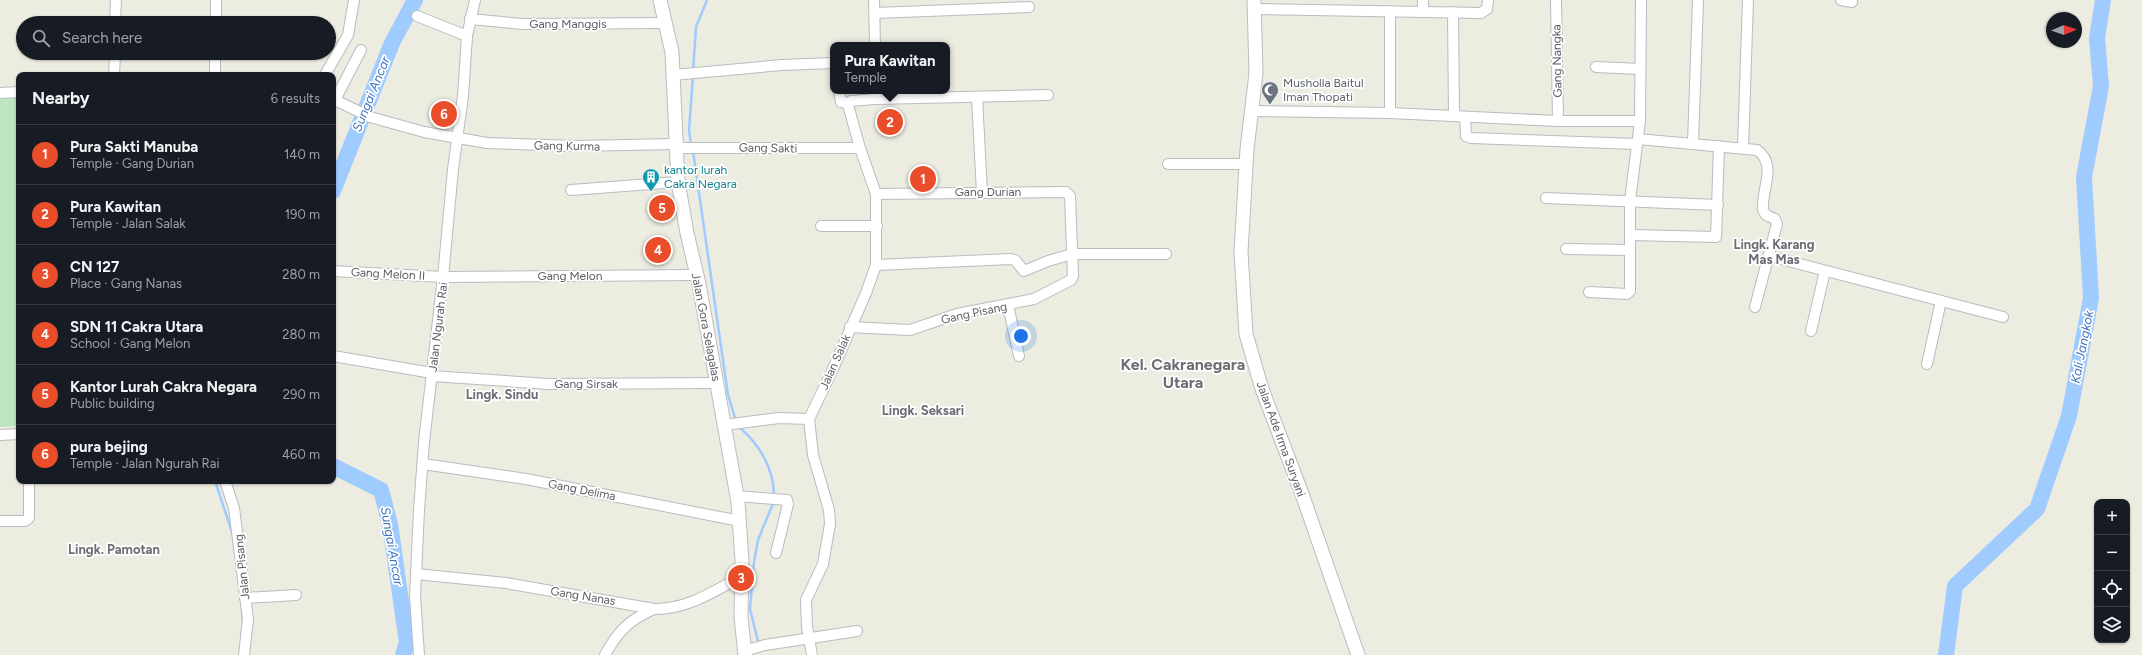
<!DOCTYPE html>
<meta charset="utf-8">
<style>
:root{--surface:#171b24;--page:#242831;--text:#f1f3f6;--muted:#9ea1a6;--line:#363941;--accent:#ea4d2a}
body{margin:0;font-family:Figtree,sans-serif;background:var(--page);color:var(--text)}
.controls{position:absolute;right:12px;bottom:12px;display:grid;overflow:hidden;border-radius:8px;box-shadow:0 1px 3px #0004}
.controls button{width:36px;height:36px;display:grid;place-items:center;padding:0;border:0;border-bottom:1px solid var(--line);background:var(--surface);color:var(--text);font:20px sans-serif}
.compass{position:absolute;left:2046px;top:12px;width:36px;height:36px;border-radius:50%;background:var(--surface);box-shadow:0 1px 3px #0004;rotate:88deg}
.you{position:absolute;left:1021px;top:336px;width:14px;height:14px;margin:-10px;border:3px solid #fff;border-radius:50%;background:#1a73e8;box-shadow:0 0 0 6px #1a73e833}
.badge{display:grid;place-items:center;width:26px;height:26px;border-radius:50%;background:var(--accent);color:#fff;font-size:13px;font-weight:700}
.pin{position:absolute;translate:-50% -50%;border:2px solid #fff;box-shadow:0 1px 4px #0006}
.popup{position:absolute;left:830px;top:42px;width:120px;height:52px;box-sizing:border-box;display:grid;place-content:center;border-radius:8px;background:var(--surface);filter:drop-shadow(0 1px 3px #0005);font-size:13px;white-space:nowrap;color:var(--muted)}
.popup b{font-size:15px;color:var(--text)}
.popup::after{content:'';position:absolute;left:50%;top:100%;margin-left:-8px;border:8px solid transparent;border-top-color:var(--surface)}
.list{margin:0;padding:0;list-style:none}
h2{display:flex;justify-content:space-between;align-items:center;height:52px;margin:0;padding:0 16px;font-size:17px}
h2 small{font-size:13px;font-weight:400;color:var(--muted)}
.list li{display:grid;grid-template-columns:26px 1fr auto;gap:12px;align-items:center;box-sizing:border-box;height:60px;padding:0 16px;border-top:1px solid var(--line)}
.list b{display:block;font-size:15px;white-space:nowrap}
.list p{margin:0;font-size:13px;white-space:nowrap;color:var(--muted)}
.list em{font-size:13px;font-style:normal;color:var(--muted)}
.icon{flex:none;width:22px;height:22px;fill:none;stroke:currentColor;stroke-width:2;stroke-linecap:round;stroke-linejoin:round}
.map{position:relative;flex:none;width:2142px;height:655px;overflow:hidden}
.search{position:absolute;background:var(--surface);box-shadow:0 1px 3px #0004;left:16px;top:16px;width:320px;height:44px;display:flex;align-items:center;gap:10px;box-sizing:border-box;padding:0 14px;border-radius:22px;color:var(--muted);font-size:15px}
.panel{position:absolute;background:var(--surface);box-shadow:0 1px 3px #0004;left:16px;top:72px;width:320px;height:412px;border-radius:8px}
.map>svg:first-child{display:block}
.green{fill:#bde5c1}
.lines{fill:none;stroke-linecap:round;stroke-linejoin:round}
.stream{stroke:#9fcbff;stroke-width:2.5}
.river{stroke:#9fcbff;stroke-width:16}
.street-casing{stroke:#b9bbc0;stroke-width:12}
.secondary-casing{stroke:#babcc3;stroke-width:15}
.street{stroke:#fff;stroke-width:10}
.secondary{stroke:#fff;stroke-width:13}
.labels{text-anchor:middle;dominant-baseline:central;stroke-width:3.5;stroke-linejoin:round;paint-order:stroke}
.street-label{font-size:12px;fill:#5a5d62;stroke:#fff}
.worship-label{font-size:12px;fill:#5b616d;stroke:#fff;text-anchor:start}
.culture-label{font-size:12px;fill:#0d838f;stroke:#fff;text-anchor:start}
.water-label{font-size:13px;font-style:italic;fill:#4173c3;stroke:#fff}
.neighbourhood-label{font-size:13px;font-weight:bold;fill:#6b6e74;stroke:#fff}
.district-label{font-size:16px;font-weight:bold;fill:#6b6e74;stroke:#fff}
</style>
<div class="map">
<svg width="2142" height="655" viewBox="0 0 2142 655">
<rect width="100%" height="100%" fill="#edece1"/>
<!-- green -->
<path class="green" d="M0,97h19v329l-19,1z"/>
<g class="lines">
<!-- stream -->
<g class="stream">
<path d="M693,71l3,-44 11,-27"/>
<path d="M691,145l-2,-15 4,-54"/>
<path d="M693,151l35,244 8,26"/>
<path d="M739,427c20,17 35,41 35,69"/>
<path d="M215,481l17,51"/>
<path d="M242,610l1,13"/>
<path d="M759,645l-9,-36 4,-47 4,-22 16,-39"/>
</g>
<!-- river -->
<g class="river">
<path d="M333,191l59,-148 23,-43"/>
<path d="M333,466l48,24 9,34 17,119 -4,12"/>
<path d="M1946,655l9,-69 82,-77 32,-93 22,-118 -7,-121 17,-91 -4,-48 6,-38"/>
</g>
<!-- street casing -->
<g class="street-casing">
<g id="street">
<path d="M874,0l1,45"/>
<path d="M1423,0v11"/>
<path d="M1556,0l2,121"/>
<path d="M1841,0l11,2"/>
<path d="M1255,9l226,4 6,-4 1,-9"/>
<path d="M1390,11v102"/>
<path d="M1453,12l1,104"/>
<path d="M875,13l154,-6"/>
<path d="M417,16l50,20"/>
<path d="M470,19l52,5 144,-1"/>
<path d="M115,23l1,-23"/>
<path d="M216,23v-23"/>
<path d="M361,50l-26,50 35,17 54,15 63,11 88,3 101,-2"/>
<path d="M1596,67l44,2"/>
<path d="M114,75l1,-22"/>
<path d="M215,75v-22"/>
<path d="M325,75l23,-40 6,-35"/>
<path d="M673,75l109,-10 51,-2"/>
<path d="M839,91l2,11 8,1"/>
<path d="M0,93l19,-1"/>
<path d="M977,97l5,96"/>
<path d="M875,99l173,-4"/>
<path d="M1252,111l138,2 168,8h82"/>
<path d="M1465,117l1,19 5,2 166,6"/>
<path d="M1638,139l119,11c21,15 4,39 6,60l3,5 9,4 2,5 -22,83"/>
<path d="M1693,143l5,-143"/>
<path d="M676,148h184"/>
<path d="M1743,148l5,-148"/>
<path d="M1168,164h78"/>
<path d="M571,190l107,-8"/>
<path d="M1546,198l172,7"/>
<path d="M821,226h56"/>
<path d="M1630,235l86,2 3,-91"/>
<path d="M1566,249l64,1"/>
<path d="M1769,256l234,61"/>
<path d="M876,265l135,-6 4,1 9,11 24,-10 24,-7h94"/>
<path d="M333,271l110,6 254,-2"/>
<path d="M1589,292l38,2 3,-3v-90l10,-80 1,-121"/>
<path d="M1008,305l11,51"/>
<path d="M850,327l60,3 47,-16 77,-15 37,-19 2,-4 -3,-80 -4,-4 -190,2"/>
<path d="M1811,331l14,-60"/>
<path d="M333,356l99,17"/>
<path d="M1927,364l14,-63"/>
<path d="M432,376l117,8 168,-1"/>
<path d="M724,425l55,-7 30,1"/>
<path d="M0,435l19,-1"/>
<path d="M423,464l103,15 214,42"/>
<path d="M225,481l9,27 14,111 -4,36"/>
<path d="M737,496l50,4 1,4 -12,49"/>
<path d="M0,521h25l4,-3v-37"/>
<path d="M416,574l90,9 148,26c34,0 59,-17 88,-33"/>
<path d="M245,598l51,-3"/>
<path d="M744,651l21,-6 92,-14"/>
<path d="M419,655l-4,-59 4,-86 5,-68 19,-165 10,-108 10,-73 4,-60 8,-36"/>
<path d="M605,655c13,-24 24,-35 49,-46"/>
<path d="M812,655l-5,-28 -1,-27 17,-36 7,-40 -1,-14 -16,-55 -4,-36 23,-48 34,-78 10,-28v-71l-16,-46 -12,-43 3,-4 24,-2v-8"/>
</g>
</g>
<!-- secondary casing -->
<g class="secondary-casing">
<g id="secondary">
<path d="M660,0l12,52 6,130 9,51 12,51 39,218 4,59 -1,56 4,38"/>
<path d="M1254,0l2,73 -9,76 -6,103 5,82 16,55 39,102 57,164"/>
</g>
</g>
<!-- street -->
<use href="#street" class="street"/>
<!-- secondary -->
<use href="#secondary" class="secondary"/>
</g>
<!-- icons -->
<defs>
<g id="mosque-pin" transform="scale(0.9)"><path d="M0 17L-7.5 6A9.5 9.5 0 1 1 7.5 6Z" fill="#6b7280" stroke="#fff"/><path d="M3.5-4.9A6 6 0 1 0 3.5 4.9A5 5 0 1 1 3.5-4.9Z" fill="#fff"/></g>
<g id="building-pin" transform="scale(0.9)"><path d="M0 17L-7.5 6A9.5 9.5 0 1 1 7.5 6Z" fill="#0f9aa8" stroke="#fff"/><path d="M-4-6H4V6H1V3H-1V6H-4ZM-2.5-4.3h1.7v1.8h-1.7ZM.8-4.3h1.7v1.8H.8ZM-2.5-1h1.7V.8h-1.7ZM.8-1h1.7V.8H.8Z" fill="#fff"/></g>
</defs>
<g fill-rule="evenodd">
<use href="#mosque-pin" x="1270" y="90"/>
<use href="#building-pin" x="651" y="177"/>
</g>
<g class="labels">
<!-- street labels -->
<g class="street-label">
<text x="568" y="24">Gang Manggis</text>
<text transform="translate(1557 61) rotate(-91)">Gang Nangka</text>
<text transform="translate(567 146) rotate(1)">Gang Kurma</text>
<text transform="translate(768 148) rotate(1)">Gang Sakti</text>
<text x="988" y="192">Gang Durian</text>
<text transform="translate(388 274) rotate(3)">Gang Melon II</text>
<text x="570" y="276">Gang Melon</text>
<text transform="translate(974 313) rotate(-12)">Gang Pisang</text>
<text transform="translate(438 327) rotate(-83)">Jalan Ngurah Rai</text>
<text transform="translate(706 327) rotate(79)">Jalan Gora Selagalas</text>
<text transform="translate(835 362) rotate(-66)">Jalan Salak</text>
<text x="586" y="384">Gang Sirsak</text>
<text transform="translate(1281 439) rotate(70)">Jalan Ade Irma Suryani</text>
<text transform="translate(582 490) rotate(11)">Gang Delima</text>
<text transform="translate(242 567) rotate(-96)">Jalan Pisang</text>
<text transform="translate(583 596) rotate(9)">Gang Nanas</text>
</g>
<!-- worship labels -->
<g class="worship-label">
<text x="1283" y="83">Musholla Baitul<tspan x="1283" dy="14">Iman Thopati</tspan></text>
</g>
<!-- culture labels -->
<g class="culture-label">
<text x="664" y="170">kantor lurah<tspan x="664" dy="14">Cakra Negara</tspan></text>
</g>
<!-- water labels -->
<g class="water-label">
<text transform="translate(371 94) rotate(-68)">Sungai Ancar</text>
<text transform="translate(2082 347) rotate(-79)">Kali Jangkok</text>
<text transform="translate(392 546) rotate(80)">Sungai Ancar</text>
</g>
<!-- neighbourhood labels -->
<g class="neighbourhood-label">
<text x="1774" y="244">Lingk. Karang<tspan x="1774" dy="15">Mas Mas</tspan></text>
<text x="502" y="394">Lingk. Sindu</text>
<text x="923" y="410">Lingk. Seksari</text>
<text x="114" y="549">Lingk. Pamotan</text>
</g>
<!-- district labels -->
<g class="district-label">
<text x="1183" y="364">Kel. Cakranegara<tspan x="1183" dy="18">Utara</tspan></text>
</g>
</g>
</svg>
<div class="controls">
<button>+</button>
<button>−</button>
<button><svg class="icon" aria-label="locate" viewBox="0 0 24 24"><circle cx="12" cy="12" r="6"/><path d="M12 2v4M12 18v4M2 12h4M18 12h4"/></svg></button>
<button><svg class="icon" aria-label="layers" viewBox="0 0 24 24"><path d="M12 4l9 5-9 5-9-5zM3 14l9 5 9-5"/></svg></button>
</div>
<svg class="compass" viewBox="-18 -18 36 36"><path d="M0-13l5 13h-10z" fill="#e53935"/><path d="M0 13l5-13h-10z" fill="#9ea1a6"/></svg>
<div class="you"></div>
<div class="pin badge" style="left:923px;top:179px">1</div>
<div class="pin badge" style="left:890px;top:122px">2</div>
<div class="popup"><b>Pura Kawitan</b>Temple</div>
<div class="pin badge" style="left:741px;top:578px">3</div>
<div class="pin badge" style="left:658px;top:250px">4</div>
<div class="pin badge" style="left:662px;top:208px">5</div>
<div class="pin badge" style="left:444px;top:114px">6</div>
<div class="search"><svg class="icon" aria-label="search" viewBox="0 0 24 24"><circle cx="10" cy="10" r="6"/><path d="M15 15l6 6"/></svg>Search here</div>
<section class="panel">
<h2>Nearby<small>6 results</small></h2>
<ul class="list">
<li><span class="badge">1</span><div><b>Pura Sakti Manuba</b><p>Temple · Gang Durian</p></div><em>140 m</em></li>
<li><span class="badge">2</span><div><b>Pura Kawitan</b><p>Temple · Jalan Salak</p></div><em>190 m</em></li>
<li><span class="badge">3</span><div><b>CN 127</b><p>Place · Gang Nanas</p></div><em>280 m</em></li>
<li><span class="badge">4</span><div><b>SDN 11 Cakra Utara</b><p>School · Gang Melon</p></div><em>280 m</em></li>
<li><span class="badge">5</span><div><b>Kantor Lurah Cakra Negara</b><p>Public building</p></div><em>290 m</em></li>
<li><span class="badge">6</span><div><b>pura bejing</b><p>Temple · Jalan Ngurah Rai</p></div><em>460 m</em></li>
</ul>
</section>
</div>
